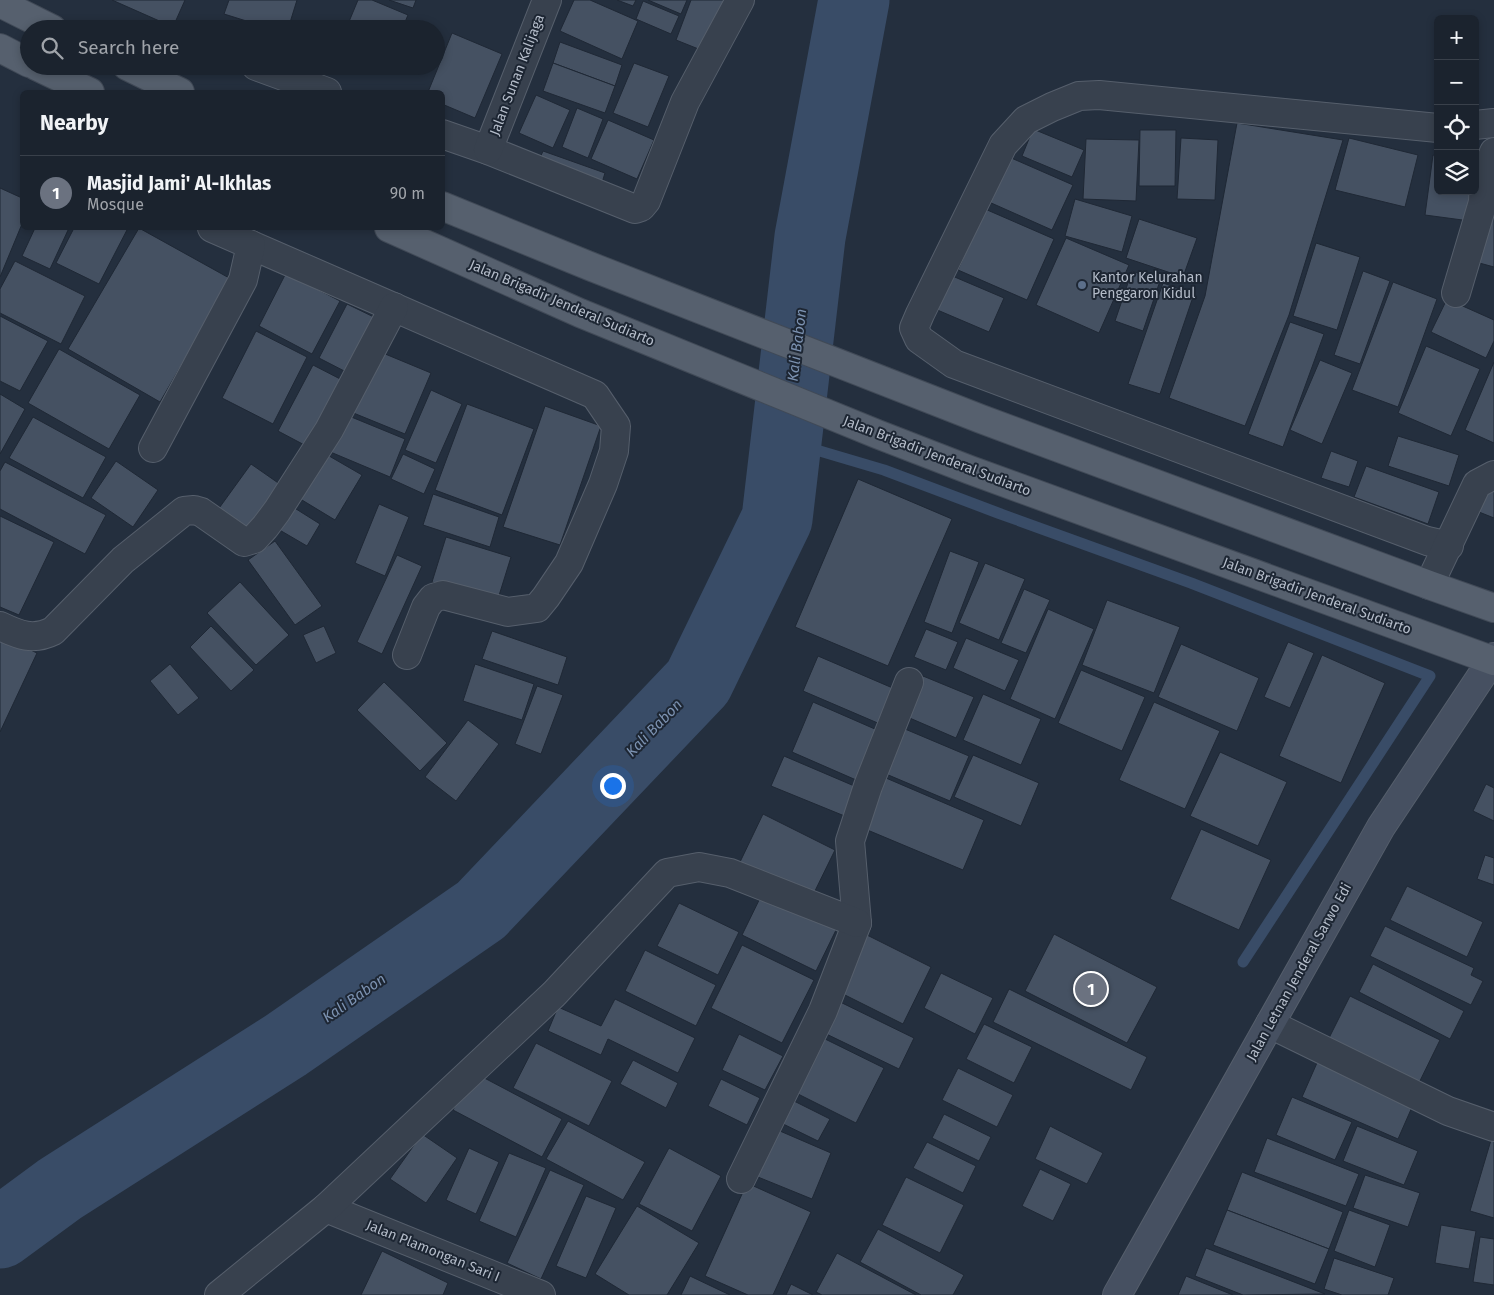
<!DOCTYPE html>
<meta charset="utf-8">
<style>
:root{--surface:#1b232e;--page:#282f3a;--text:#f1f3f6;--muted:#a0a4aa;--line:#39404a;--accent:#8bbbb9}
body{margin:0;font-family:"Fira Sans",sans-serif;background:var(--page);color:var(--text)}
.controls{position:absolute;right:15px;top:15px;display:grid;overflow:hidden;border-radius:8px;box-shadow:0 2px 8px #0003}
.controls button{width:45px;height:45px;display:grid;place-items:center;padding:0;border:0;border-bottom:1px solid var(--line);background:var(--surface);color:var(--text);font:25px sans-serif}
.you{position:absolute;left:612px;top:785px;width:18px;height:18px;margin:-12px;border:4px solid #fff;border-radius:50%;background:#1a73e8;box-shadow:0 0 0 8px #1a73e833}
.badge{display:grid;place-items:center;width:32px;height:32px;border-radius:50%;background:var(--accent);color:#fff;font-size:16px;font-weight:700}
.pin{position:absolute;translate:-50% -50%;border:2px solid #fff;box-shadow:0 1px 5px #0006}
.list{margin:0;padding:0;list-style:none}
h2{display:flex;justify-content:space-between;align-items:center;height:65px;margin:0;padding:0 20px;font-size:21px}
h2 small{font-size:16px;font-weight:400;color:var(--muted)}
.list li{display:grid;grid-template-columns:32px 1fr auto;gap:15px;align-items:center;box-sizing:border-box;height:75px;padding:0 20px;border-top:1px solid var(--line)}
.list b{display:block;font-size:19px;white-space:nowrap}
.list p{margin:0;font-size:16px;white-space:nowrap;color:var(--muted)}
.list em{font-size:16px;font-style:normal;color:var(--muted)}
.icon{flex:none;width:28px;height:28px;fill:none;stroke:currentColor;stroke-width:2;stroke-linecap:round;stroke-linejoin:round}
.map{position:relative;flex:none;width:1494px;height:1295px;overflow:hidden}
.search{position:absolute;background:var(--surface);box-shadow:0 2px 8px #0003;left:20px;top:20px;width:425px;height:55px;display:flex;align-items:center;gap:12px;box-sizing:border-box;padding:0 18px;border-radius:28px;color:var(--muted);font-size:19px}
.panel{position:absolute;background:var(--surface);box-shadow:0 2px 8px #0003;left:20px;top:90px;width:425px;height:140px;border-radius:8px}
.map>svg:first-child{display:block}
.lines{fill:none;stroke-linecap:round;stroke-linejoin:round}
.stream{stroke:#394c67;stroke-width:11}
.river{stroke:#394c67;stroke-width:71}
.building{fill:#455162;stroke:#1f2835}
.minor-casing{stroke:#565f6c;stroke-width:30}
.secondary-casing{stroke:#565f6c;stroke-width:30}
.primary-casing{stroke:#414a57;stroke-width:30}
.minor{stroke:#38414e;stroke-width:28}
.secondary{stroke:#465061;stroke-width:28}
.primary{stroke:#56606e;stroke-width:28}
.service-dot{fill:#5c6f8a;stroke:#1d2633;stroke-width:2}
.labels{text-anchor:middle;dominant-baseline:central;stroke-width:4;stroke-linejoin:round;paint-order:stroke}
.street-label{font-size:14px;fill:#b4bcc9;stroke:#1d2633}
.poi-label{font-size:14px;fill:#b4bcc9;stroke:#1d2633;text-anchor:start}
.water-label{font-size:15px;font-style:italic;fill:#7c92b1;stroke:#1d2633}
</style>
<div class="map">
<svg width="1494" height="1295" viewBox="0 0 1494 1295">
<rect width="100%" height="100%" fill="#242f3e"/>
<g class="lines">
<!-- stream -->
<path class="stream" d="M786,441l98,29 114,43 193,70 239,93 -187,286"/>
<!-- river -->
<path class="river" d="M0,1233l60,-44 226,-144 195,-135 217,-228 79,-163 33,-282 44,-237"/>
</g>
<!-- building -->
<g class="building">
<path d="M112,0h73l-12,27z"/>
<path d="M229,0h68l-9,29h-16l-48,-15z"/>
<path d="M358,0h14l36,15 -6,14h-43l-11,-5z"/>
<path d="M389,0h27l-3,8z"/>
<path d="M574,0h16l48,21 -16,38 -62,-28z"/>
<path d="M617,0h19l-3,6z"/>
<path d="M648,0h39l-6,14z"/>
<path d="M691,0h35l-20,52 -30,-12z"/>
<path d="M643,1l36,15 -8,18 -35,-15z"/>
<path d="M452,33l50,21 -27,64 -33,-14v-12h-14z"/>
<path d="M560,42l62,23 -7,21 -62,-23z"/>
<path d="M553,63l62,23 -10,27 -62,-22z"/>
<path d="M634,63l35,13 -21,51 -35,-14z"/>
<path d="M536,95l34,15 -17,38 -34,-15z"/>
<path d="M577,108l26,11 -15,39 -26,-11z"/>
<path d="M608,120l46,20 -17,39 -46,-20z"/>
<path d="M1237,123l106,17 -54,175 -44,111 -76,-28 36,-102z"/>
<path d="M1033,129l51,21 -12,27 -50,-21z"/>
<path d="M1140,130h36l-1,56h-36z"/>
<path d="M1181,138l37,2 -3,60 -38,-1z"/>
<path d="M1349,138l69,17 -13,52 -70,-17z"/>
<path d="M1086,139l53,1 -3,61 -53,-2z"/>
<path d="M543,151l62,22 -4,13 -64,-21z"/>
<path d="M1433,155l5,1v35h36l-4,30 -45,-6z"/>
<path d="M1009,157l64,28 -21,45 -63,-28z"/>
<path d="M0,188l22,10v26l-22,53z"/>
<path d="M1494,196v71l-22,-6z"/>
<path d="M1075,199l57,17 -10,36 -57,-16z"/>
<path d="M985,209l69,30 -27,61 -69,-30z"/>
<path d="M1139,219l58,19 -14,39 -57,-19z"/>
<path d="M35,228h34l-19,41 -28,-13z"/>
<path d="M74,228h54l-29,56 -43,-21z"/>
<path d="M139,228l92,51 -71,123 -92,-53z"/>
<path d="M1066,238l63,27 -30,68 -63,-28z"/>
<path d="M1316,243l44,14 -23,73 -44,-14z"/>
<path d="M15,261l70,35 -24,48 -61,-31v-24z"/>
<path d="M1132,271l28,10 -17,50 -28,-10z"/>
<path d="M1363,271l27,10 -30,83 -26,-9z"/>
<path d="M286,273l54,28 -28,53 -53,-28z"/>
<path d="M950,275l54,23 -15,34 -54,-23z"/>
<path d="M1393,282l44,17 -39,108 -46,-17z"/>
<path d="M1163,283l31,11 -34,100 -32,-10z"/>
<path d="M1447,299l47,21v21l-8,17 -55,-26z"/>
<path d="M347,304l33,16 -28,55 -33,-17z"/>
<path d="M0,316l48,25 -28,50 -20,-10z"/>
<path d="M1290,322l34,12 -41,113 -35,-13z"/>
<path d="M256,331l51,26 -34,67 -51,-26z"/>
<path d="M1426,346l54,23 -29,67 -53,-23z"/>
<path d="M59,349l81,46 -31,54 -81,-46z"/>
<path d="M378,351l53,22 -26,61 -54,-22z"/>
<path d="M1320,360l32,13 -30,71 -32,-14z"/>
<path d="M1494,362v81l-29,-13z"/>
<path d="M313,365l35,18 -36,66 -34,-18z"/>
<path d="M431,390l31,14 -26,59 -31,-13z"/>
<path d="M0,394l25,15 -25,45z"/>
<path d="M467,404l67,25 -32,86 -67,-25z"/>
<path d="M545,406l56,20 -41,119 -57,-18z"/>
<path d="M344,414l61,25 -15,38 -62,-26z"/>
<path d="M33,417l73,40 -23,41 -74,-40z"/>
<path d="M1398,436l61,19 -10,31 -61,-20z"/>
<path d="M1331,451l27,10 -9,26 -28,-9z"/>
<path d="M324,453l38,22 -27,45 -38,-23z"/>
<path d="M403,454l32,15 -11,25 -33,-15z"/>
<path d="M116,461l42,29 -25,37 -42,-29z"/>
<path d="M5,462l101,53 -21,39 -85,-45v-38z"/>
<path d="M251,464l33,23 -34,47 -33,-23z"/>
<path d="M1366,466l73,26 -11,32 -74,-27z"/>
<path d="M858,479l94,40 -64,147 -93,-39z"/>
<path d="M1494,485v33l-20,-8z"/>
<path d="M433,494l66,23 -9,30 -67,-22z"/>
<path d="M285,502l35,22 -13,22 -36,-21z"/>
<path d="M379,504l30,13 -24,59 -30,-13z"/>
<path d="M0,516l54,26 -35,73 -19,-8z"/>
<path d="M446,537l65,20 -14,45 -65,-20z"/>
<path d="M275,541l47,65 -27,19 -47,-65z"/>
<path d="M950,551l29,11 -27,71 -28,-11z"/>
<path d="M397,555l25,11 -40,88 -25,-12z"/>
<path d="M985,563l40,16 -26,61 -40,-17z"/>
<path d="M240,582l49,53 -33,30 -49,-52z"/>
<path d="M1024,589l26,11 -24,53 -25,-10z"/>
<path d="M1107,600l73,27 -26,66 -72,-28z"/>
<path d="M1048,609l46,20 -39,90 -45,-20z"/>
<path d="M211,626l43,44 -23,21 -41,-44z"/>
<path d="M324,626l12,27 -20,10 -13,-28z"/>
<path d="M926,629l32,13 -12,28 -32,-13z"/>
<path d="M492,631l75,26 -9,28 -76,-26z"/>
<path d="M0,636l37,17 -37,79z"/>
<path d="M966,638l53,22 -14,31 -52,-23z"/>
<path d="M1288,642l26,11 -24,55 -26,-11z"/>
<path d="M1181,644l78,34 -22,53 -79,-34z"/>
<path d="M1322,655l63,28 -44,100 -62,-27z"/>
<path d="M818,656l77,33 -15,35 -77,-33z"/>
<path d="M170,664l29,34 -21,17 -28,-34z"/>
<path d="M475,664l59,20 -12,36 -59,-19z"/>
<path d="M1081,670l64,27 -23,54 -64,-28z"/>
<path d="M923,676l51,21 -18,41 -51,-22z"/>
<path d="M384,682l63,61 -27,28 -63,-61z"/>
<path d="M537,686l26,9 -22,59 -26,-10z"/>
<path d="M983,694l58,25 -20,46 -58,-25z"/>
<path d="M813,702l71,31 -21,50 -71,-31z"/>
<path d="M1154,702l66,29 -35,78 -66,-29z"/>
<path d="M468,720l31,24 -43,57 -31,-24z"/>
<path d="M905,729l64,27 -19,45 -64,-27z"/>
<path d="M1220,752l67,30 -29,64 -68,-30z"/>
<path d="M973,755l66,28 -18,43 -67,-29z"/>
<path d="M784,756l75,32 -12,29 -76,-31z"/>
<path d="M886,778l98,42 -21,50 -98,-41z"/>
<path d="M1486,784l8,4v33l-21,-10z"/>
<path d="M763,814l72,36 -23,47 -72,-35z"/>
<path d="M1201,829l70,31 -32,70 -69,-31z"/>
<path d="M1485,855l9,3v27l-17,-6z"/>
<path d="M1407,886l76,36 -16,35 -77,-37z"/>
<path d="M763,892l74,36 -21,43 -74,-36z"/>
<path d="M679,903l60,29 -21,43 -61,-29z"/>
<path d="M1385,926l89,42 -3,7 12,6 -12,24 -101,-49z"/>
<path d="M863,933l68,34 -28,57 -68,-34z"/>
<path d="M1054,934l103,53 -30,56 -102,-52z"/>
<path d="M742,945l72,35 -32,63 -71,-35z"/>
<path d="M645,950l71,35 -20,41 -71,-35z"/>
<path d="M1373,964l91,47 -14,28 -91,-47z"/>
<path d="M941,973l52,25 -18,36 -51,-26z"/>
<path d="M1009,989l138,68 -16,33 -138,-68z"/>
<path d="M1350,996l90,44 -24,49 -90,-45z"/>
<path d="M615,999l80,39 -17,35 -70,-34 -7,16 -53,-24 10,-24 43,19z"/>
<path d="M834,999l80,39 -15,31 -81,-39z"/>
<path d="M984,1024l48,23 -18,36 -48,-24z"/>
<path d="M739,1034l44,22 -18,34 -43,-20z"/>
<path d="M819,1036l65,32 -28,55 -64,-32z"/>
<path d="M536,1043l76,38 -23,45 -76,-38z"/>
<path d="M1320,1056l96,42 -18,41 -96,-42z"/>
<path d="M633,1060l45,23 -12,25 -46,-24z"/>
<path d="M958,1068l55,27 -16,32 -55,-27z"/>
<path d="M473,1072l89,47 -20,38 -89,-47z"/>
<path d="M721,1079l39,19 -13,27 -39,-19z"/>
<path d="M1292,1097l60,25 -17,38 -59,-25z"/>
<path d="M788,1098l42,21 -12,22 -41,-20z"/>
<path d="M944,1114l47,23 -12,24 -47,-23z"/>
<path d="M568,1121l77,41 -22,38 -77,-41z"/>
<path d="M1050,1126l53,27 -16,31 -52,-25z"/>
<path d="M1357,1126l61,25 -14,34 -61,-24z"/>
<path d="M773,1128l58,25 -19,46 -59,-24z"/>
<path d="M422,1134l35,24 -31,45 -36,-24z"/>
<path d="M1267,1138l92,36 -13,32 -92,-34z"/>
<path d="M1491,1140l3,1v77l-24,-7z"/>
<path d="M927,1142l49,24 -13,27 -50,-25z"/>
<path d="M469,1148l30,14 -23,52 -30,-14z"/>
<path d="M669,1148l52,28 -29,55 -53,-27z"/>
<path d="M509,1153l37,15 -30,69 -37,-16z"/>
<path d="M1040,1169l31,15 -18,37 -31,-15z"/>
<path d="M550,1170l34,15 -43,94 -34,-16z"/>
<path d="M1242,1172l101,40 -14,37 -102,-39z"/>
<path d="M1365,1175l55,18 -12,34 -55,-19z"/>
<path d="M906,1177l58,28 -24,48 -58,-28z"/>
<path d="M747,1183l64,29 -38,83h-25l-43,-19z"/>
<path d="M586,1196l30,12 -30,70 -30,-12z"/>
<path d="M637,1206l62,37 -32,52h-38l-34,-21z"/>
<path d="M1227,1210l102,39 -14,35 -102,-39z"/>
<path d="M1349,1210l41,15 -15,42 -41,-16z"/>
<path d="M1441,1225l35,6 -7,38 -34,-6z"/>
<path d="M878,1229l86,46 -11,20h-32l-61,-33z"/>
<path d="M1480,1237l14,2v46l-21,-3z"/>
<path d="M1206,1248l119,46 -82,1 -48,-19z"/>
<path d="M382,1251l66,32 -5,12h-82z"/>
<path d="M837,1253l79,42h-94l-6,-3z"/>
<path d="M1334,1258l60,20 -6,17h-46l-18,-6z"/>
<path d="M690,1276l40,19h-49z"/>
<path d="M1186,1276l47,19h-55z"/>
<path d="M791,1284l22,11h-27z"/>
</g>
<g class="lines">
<!-- minor casing -->
<g class="minor-casing">
<g id="minor">
<path d="M256,66l71,26"/>
<path d="M1475,125l19,-2"/>
<path d="M1438,128l-339,-33 -20,1 -27,11 -26,13 -23,25 -83,169 -6,14 5,11 35,25 473,177 22,5"/>
<path d="M442,134l46,16 147,59 6,-2 5,-6 39,-99 55,-102"/>
<path d="M488,150l59,-150"/>
<path d="M251,245l344,150 21,31 -2,25 -11,33 -34,79 -23,34 -9,11 -29,4 -65,-17 -10,3 -7,9 -19,48"/>
<path d="M1456,293l27,-91 1,-25 10,-25"/>
<path d="M153,448l90,-168 8,-35 -39,-17"/>
<path d="M1429,585l48,-101 17,-9"/>
<path d="M0,626c19,9 33,15 53,5l70,-71 61,-49 10,-1 7,2 43,30 10,-3 11,-12 12,-16 52,-81 65,-123"/>
<path d="M1270,1024l178,87 46,16"/>
<path d="M741,1179l82,-168 34,-88 -7,-82 18,-55 41,-104"/>
<path d="M326,1208l215,87"/>
<path d="M219,1295l107,-87 228,-214 113,-121 32,-6 31,6 127,50"/>
</g>
</g>
<!-- secondary casing -->
<g class="secondary-casing">
<path id="secondary" d="M1117,1295l264,-468 113,-170"/>
</g>
<!-- primary casing -->
<g class="primary-casing">
<g id="primary">
<path d="M0,3l52,26"/>
<path d="M0,48l29,15"/>
<path d="M36,66l54,26"/>
<path d="M127,66l53,26"/>
<path d="M442,206l150,61 389,152 448,166 65,23"/>
<path d="M389,228l191,85 297,121 93,36 524,191"/>
</g>
</g>
<!-- minor -->
<use href="#minor" class="minor"/>
<!-- secondary -->
<use href="#secondary" class="secondary"/>
<!-- primary -->
<use href="#primary" class="primary"/>
</g>
<!-- markers -->
<circle class="service-dot" cx="1082" cy="285" r="5"/>
<g class="labels">
<!-- street labels -->
<g class="street-label">
<text transform="translate(517 75) rotate(-69)">Jalan Sunan Kalijaga</text>
<text transform="translate(562 303) rotate(23)">Jalan Brigadir Jenderal Sudiarto</text>
<text transform="translate(937 456) rotate(21)">Jalan Brigadir Jenderal Sudiarto</text>
<text transform="translate(1317 596) rotate(20)">Jalan Brigadir Jenderal Sudiarto</text>
<text transform="translate(1299 972) rotate(-61)">Jalan Letnan Jenderal Sarwo Edi</text>
<text transform="translate(433 1251) rotate(22)">Jalan Plamongan Sari I</text>
</g>
<!-- poi labels -->
<g class="poi-label">
<text x="1092" y="277">Kantor Kelurahan<tspan x="1092" dy="16">Penggaron Kidul</tspan></text>
</g>
<!-- water labels -->
<g class="water-label">
<text transform="translate(797 345) rotate(-83)">Kali Babon</text>
<text transform="translate(654 728) rotate(-46)">Kali Babon</text>
<text transform="translate(354 998) rotate(-35)">Kali Babon</text>
</g>
</g>
</svg>
<div class="controls">
<button>+</button>
<button>−</button>
<button><svg class="icon" aria-label="locate" viewBox="0 0 24 24"><circle cx="12" cy="12" r="6"/><path d="M12 2v4M12 18v4M2 12h4M18 12h4"/></svg></button>
<button><svg class="icon" aria-label="layers" viewBox="0 0 24 24"><path d="M12 4l9 5-9 5-9-5zM3 14l9 5 9-5"/></svg></button>
</div>
<div class="you"></div>
<div class="pin badge" style="left:1091px;top:989px;background:#6b7280">1</div>
<div class="search"><svg class="icon" aria-label="search" viewBox="0 0 24 24"><circle cx="10" cy="10" r="6"/><path d="M15 15l6 6"/></svg>Search here</div>
<section class="panel">
<h2>Nearby<small></small></h2>
<ul class="list">
<li><span class="badge" style="background:#6b7280">1</span><div><b>Masjid Jami' Al-Ikhlas</b><p>Mosque</p></div><em>90 m</em></li>
</ul>
</section>
</div>
